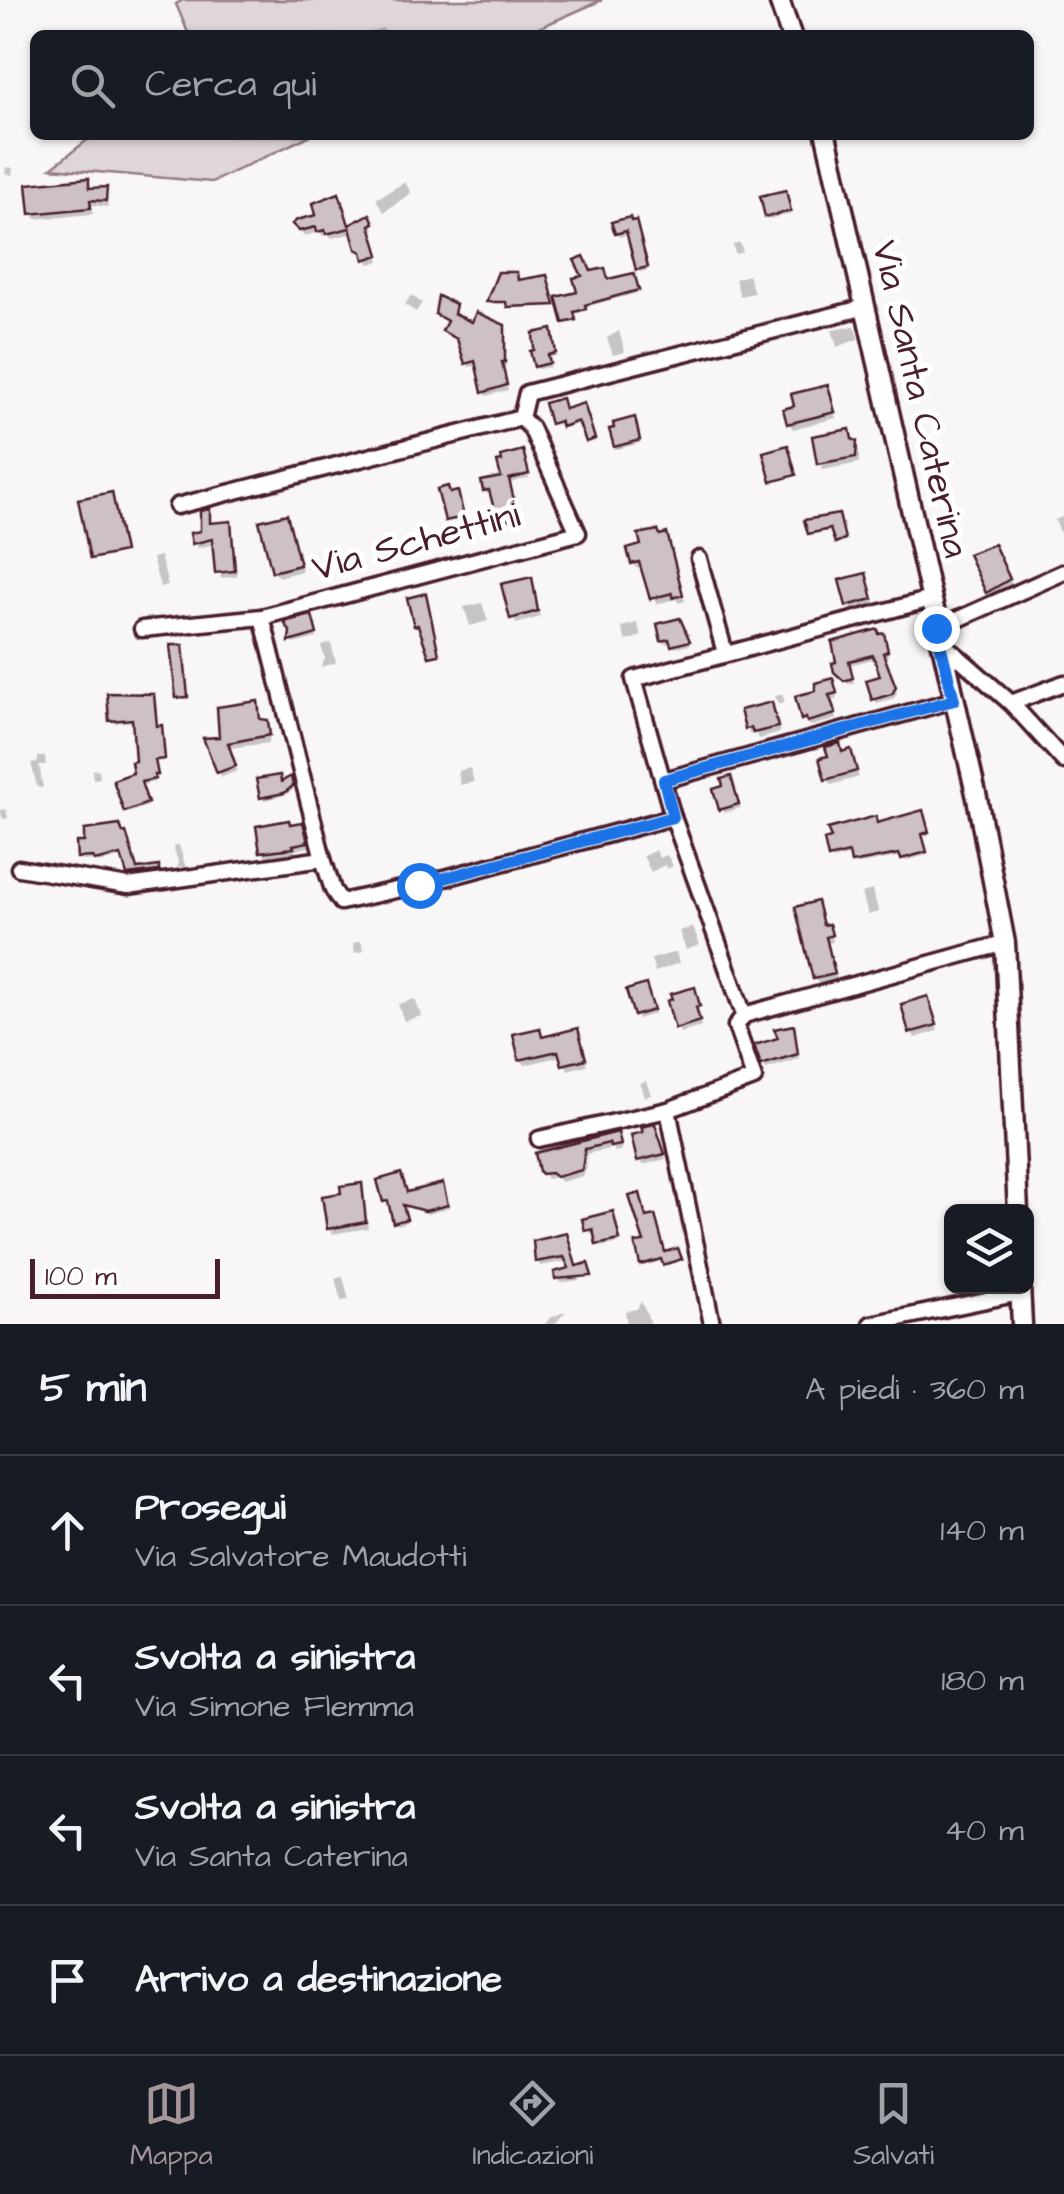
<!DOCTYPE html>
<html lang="it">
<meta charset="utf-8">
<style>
:root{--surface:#171b24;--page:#242831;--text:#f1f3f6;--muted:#9ea1a6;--line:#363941;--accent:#a6949b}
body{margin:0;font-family:"Architects Daughter",sans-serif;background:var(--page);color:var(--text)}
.controls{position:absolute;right:30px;bottom:30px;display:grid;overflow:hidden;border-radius:15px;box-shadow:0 2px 8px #0004}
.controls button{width:90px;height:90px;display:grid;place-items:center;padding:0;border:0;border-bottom:2px solid var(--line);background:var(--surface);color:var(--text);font:50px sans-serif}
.scale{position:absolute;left:30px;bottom:25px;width:190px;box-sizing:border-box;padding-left:10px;border:5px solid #4a1f2b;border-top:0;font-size:28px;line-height:35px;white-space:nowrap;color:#4a1f2b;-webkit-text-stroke:8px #fff;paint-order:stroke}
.stop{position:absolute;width:30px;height:30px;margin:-22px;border:8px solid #1a73e8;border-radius:50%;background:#fff}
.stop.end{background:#1a73e8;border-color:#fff;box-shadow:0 2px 10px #0008}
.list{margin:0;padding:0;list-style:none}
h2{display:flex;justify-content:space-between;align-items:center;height:130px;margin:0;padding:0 40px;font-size:42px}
h2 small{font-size:32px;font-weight:400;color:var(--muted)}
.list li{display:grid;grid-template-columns:65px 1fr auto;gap:30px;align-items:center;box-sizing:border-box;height:150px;padding:0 40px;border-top:2px solid var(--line)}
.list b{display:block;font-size:38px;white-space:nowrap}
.list p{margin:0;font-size:32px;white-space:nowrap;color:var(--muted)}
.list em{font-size:32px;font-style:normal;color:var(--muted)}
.icon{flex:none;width:55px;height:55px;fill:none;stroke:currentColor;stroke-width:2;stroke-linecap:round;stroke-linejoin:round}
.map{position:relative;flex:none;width:1064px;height:1324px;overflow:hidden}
.search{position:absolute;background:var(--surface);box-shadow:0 2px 8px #0004;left:30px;right:30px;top:30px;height:110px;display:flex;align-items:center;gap:25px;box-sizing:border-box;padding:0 35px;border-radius:15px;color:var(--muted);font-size:38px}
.sheet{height:730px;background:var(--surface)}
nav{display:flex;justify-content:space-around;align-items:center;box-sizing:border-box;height:140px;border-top:2px solid var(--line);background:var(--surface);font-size:28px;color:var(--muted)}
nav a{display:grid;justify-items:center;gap:5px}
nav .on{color:var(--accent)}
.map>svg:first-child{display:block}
.green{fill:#ded6d9;stroke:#947a82;stroke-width:2.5}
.shadow{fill:#0003}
.building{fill:#cdc1c4;stroke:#4a1f2b;stroke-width:2.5}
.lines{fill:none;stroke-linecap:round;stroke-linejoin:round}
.minor-casing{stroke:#4a1f2b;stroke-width:21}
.tertiary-casing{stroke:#4a1f2b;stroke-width:25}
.minor{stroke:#fff;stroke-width:14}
.tertiary{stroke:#fff;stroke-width:18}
.route{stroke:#1a73e8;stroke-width:12}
.labels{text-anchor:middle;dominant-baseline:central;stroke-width:10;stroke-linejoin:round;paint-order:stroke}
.street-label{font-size:38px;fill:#4a1f2b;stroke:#fff}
</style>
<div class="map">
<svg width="1064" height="1324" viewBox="0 0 1064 1324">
<rect width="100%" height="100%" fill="#f8f6f7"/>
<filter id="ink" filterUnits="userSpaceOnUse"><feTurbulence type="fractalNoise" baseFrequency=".01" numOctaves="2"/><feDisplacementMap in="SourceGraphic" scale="20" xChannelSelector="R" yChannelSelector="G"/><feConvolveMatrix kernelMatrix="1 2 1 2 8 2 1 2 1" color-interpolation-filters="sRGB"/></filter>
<g filter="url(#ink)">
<!-- green -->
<g class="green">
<path d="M183,0h419l-79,35h-334l-13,-31z"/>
<path d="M94,135h217l-99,47 -161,-14z"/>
</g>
<!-- shadow -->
<g class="shadow">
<path d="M383,28l4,7h-17l-1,-3z"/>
<path d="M6,167l7,1 -1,7 -7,-1z"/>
<path d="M87,181l4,10 14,-1 3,17 -16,-2 1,9 -57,5 -4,-6z"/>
<path d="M405,182l6,11 -27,19 -8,-13z"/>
<path d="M787,196l4,18 -22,5 -2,-3z"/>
<path d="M369,217l6,12 -4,3 9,29 -10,3 -12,-16 -4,-15 -22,5 -3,-3 -6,1 -3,-4 -16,4 -6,-6v-8l51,5z"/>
<path d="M637,226l11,44 -8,2 -10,-38 -11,3 -2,-4z"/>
<path d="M740,243l3,9 -8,2 -2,-9z"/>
<path d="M590,274l18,8 26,-4 4,15 -54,14 1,4 -11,3 2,8 -10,2z"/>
<path d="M500,275l18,8 29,-4 7,27 -44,2 -1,-5h-19z"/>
<path d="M748,275l6,18 -14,3 -5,-17z"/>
<path d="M411,295l11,8 -6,9 -11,-7z"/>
<path d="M454,306l2,11 17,8 31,2 2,39h-4l6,24 -22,6 -8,-31 -9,2 -8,-25 -14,-7 -2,-4 4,-8 -12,-9z"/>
<path d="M855,326l3,13 -21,8 -5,-17z"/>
<path d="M619,331l6,21 -12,3 -6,-17z"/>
<path d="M551,332l5,24 -8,2 2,9 -12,2 -2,-3z"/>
<path d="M830,394l6,24 -43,11 -4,-6 8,-15z"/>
<path d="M585,409l10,32 -5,2 -9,-20 -16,5 -2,-5h-10l12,-11z"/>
<path d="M635,424l5,19 -22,6 -2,-3z"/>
<path d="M848,431l11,19v13l-36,7 -3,-7z"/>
<path d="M524,456l5,22 -20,5 9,37 -20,5 -6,-33 -5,2 -2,-4 19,-11z"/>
<path d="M209,511l3,14 17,-2 3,6 5,47 -16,2 -6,-34 -17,4 -3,-5 7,-10z"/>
<path d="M1064,516v26l-9,-22z"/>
<path d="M286,517l16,54 -24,6 -4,-6z"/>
<path d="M839,519l5,22 -6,2 -5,-12 -23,2z"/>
<path d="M666,536l19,65 -6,2 -3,-4 -20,5 -12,-37 -7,2 -4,-6 27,-25z"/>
<path d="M997,553l15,33 -21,12 -3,-6z"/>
<path d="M160,556l8,29 -8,2 -8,-29z"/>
<path d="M865,576l10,29 -23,6 -4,-6z"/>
<path d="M530,580l10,37 -24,7 -12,-38z"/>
<path d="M482,603l6,18 -18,5 -6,-19z"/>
<path d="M313,621l4,17 -24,6v-12z"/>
<path d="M679,621l11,24 -15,3 -2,-6 -8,2 -2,-4z"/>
<path d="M637,623l5,13 -16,5 -5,-14z"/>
<path d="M877,632l8,9 3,15 -5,1 14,36 -3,5 -17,5 -3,-4 9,-21 -6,-20 -28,7 5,18 -6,1 -12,-13z"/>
<path d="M331,643l5,20 -15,4 4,-8 -4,-13z"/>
<path d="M835,686l3,13 -8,2 7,18 -25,7 -5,-2 -3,-5z"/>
<path d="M782,694l3,8 -7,2 -3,-8z"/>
<path d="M110,696l52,35 3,30 -10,1 3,15 -4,1 1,4 -15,3 8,21 -20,7 10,-49 -3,-43 -22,2z"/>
<path d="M256,703l5,19 5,1 4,5 -1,15 -40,5 8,23 -15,6 -3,-5 3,-33z"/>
<path d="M771,705l9,28 -21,6 -3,-6 -6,2 -3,-7z"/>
<path d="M38,757h7l1,8h-7l4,23h-2l-4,-1 -6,-24 7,-1z"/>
<path d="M853,758l6,19 -28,8 -4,-6z"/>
<path d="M470,768l4,14 -14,3 -2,-14z"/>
<path d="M99,769l1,9 -7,1 -1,-9z"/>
<path d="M290,779l3,11 -8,5 -21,5 -1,-3z"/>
<path d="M732,782l8,26 -16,5 -8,-23z"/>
<path d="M6,809l2,9 -5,1 -3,-9z"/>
<path d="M924,816l5,19 -7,2 4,18 -21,6 -3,-5 -46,9 -4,-10 -19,5 -2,-3 4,-17 42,-15z"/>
<path d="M290,827l14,3 5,17 -14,3v3l-29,4 -3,-6z"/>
<path d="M125,835l12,36 20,-3 3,6 -29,3 -7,-20 -26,6 -2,-3 -15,1 -2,-4z"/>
<path d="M179,845l7,23 -10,-2 3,-1 -6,-19z"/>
<path d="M656,850l3,8 8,-3 6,11 -6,3 -2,-4 -14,7 -8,-16z"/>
<path d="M872,890l7,22 -11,3 -6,-22z"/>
<path d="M816,904l8,24 7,5 2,9 -5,1 9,37 -18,5 -4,-7z"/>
<path d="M693,927l7,18 -14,5 -7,-19z"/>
<path d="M361,941l3,10 -9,2 -2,-10z"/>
<path d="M676,952l3,11 -24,9 -4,-13z"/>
<path d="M647,991l7,23 -16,5 -2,-4z"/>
<path d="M697,995l4,32 -21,6 -2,-5z"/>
<path d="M415,999l6,17 -17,5 -6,-17z"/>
<path d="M927,999l11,32 -23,7 -3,-6z"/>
<path d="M793,1028l6,31 -33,10 -3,-5z"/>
<path d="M577,1031l10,34 -19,5 -6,-14 -37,9 -4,-6 22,-19z"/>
<path d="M646,1081l5,14 -6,2 -5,-14z"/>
<path d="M657,1132l9,27 -23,6 -3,-5z"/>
<path d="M620,1141l2,9 -7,2 -2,-4 -27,6 1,13 -4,9 -22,6 -5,-5 -9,2 -3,-6 -6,-18z"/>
<path d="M361,1186l7,42 -36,6 -3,-6 15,-33z"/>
<path d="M443,1189l5,19 -20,6 -25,-8 4,16 -9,3 -7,-22 -6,-2z"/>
<path d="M614,1217l6,26 -19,4 -5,-15 -6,1 -2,-3z"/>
<path d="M646,1220l19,34 12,-3 4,10 -15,4 -2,-5 -20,6z"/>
<path d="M566,1236l13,44 -19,3 -2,-5 14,-8 -3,-9 -29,5 -2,-5z"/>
<path d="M343,1277l6,23 -8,1 -6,-23z"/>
<path d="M641,1301l10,23h-24l-2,-13 12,-2z"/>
<path d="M566,1311l-11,13h-10l5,-6z"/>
</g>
<!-- building -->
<g class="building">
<path d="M89,178v10l18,-1 -1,14 -16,-1 1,8 -61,6 -3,-30z"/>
<path d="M786,190l5,21 -26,6 -5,-21z"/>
<path d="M339,193l10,32 21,-11 4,9 -4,2 9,30 -15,5 -2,-8 -6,-3 -6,-21 -24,6 -1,-4 -8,2 -1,-5 -17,4 -7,-7 5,-4 19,-5 -3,-12z"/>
<path d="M630,217l1,4 5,-1 12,47 -12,3 -10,-39 -11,3 -4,-12z"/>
<path d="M584,256l7,15 14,-3 3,11 26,-6 5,17 -54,15 1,4 -12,3 2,8 -13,3 -7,-26 21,-5 -4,-14 9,-2 -8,-16z"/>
<path d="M498,272h19l1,8 29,-5 8,30 -48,2 -1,-5h-20z"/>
<path d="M438,296l18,8 -2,10 18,8 4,-10 29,13v37h-3l5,23 -25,8 -7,-32 -10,3 -8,-25 -15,-8 5,-10 -12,-7z"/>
<path d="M552,329l4,24 -8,2 2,8 -16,4 -4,-16 4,-1 -1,-17z"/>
<path d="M828,385l7,27 -48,12 -4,-15 11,-3 -3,-12z"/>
<path d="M562,398l3,11 19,-6 11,36 -9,3 -8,-21 -16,6 -2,-6 -10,3 -6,-21z"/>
<path d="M635,417l5,23 -26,7 -5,-18 5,-1 -1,-5z"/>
<path d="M850,429l2,10 5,2 -1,16 -39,7 -5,-28z"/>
<path d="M788,445l8,30 -25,7 -8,-30z"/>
<path d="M523,450l6,24 -20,5 9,38 -25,6 -2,-9 4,-1 -6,-23 -6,1 -2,-10 20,-4 -4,-15 5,-1 -1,-5z"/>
<path d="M448,486l2,7 8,-2 6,26 -19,4 -8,-32z"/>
<path d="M112,492l12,60 -34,7 -12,-60z"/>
<path d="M210,509v14l21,-2 4,50 -20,2 -3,-34 -20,5 -2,-11 10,-2v-20z"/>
<path d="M287,514l13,51 -28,7 -13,-51z"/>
<path d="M839,514l6,25 -10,4 -5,-14 -22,5 -4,-14z"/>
<path d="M658,530l2,5 7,-2 16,62 -10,3 -1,-5 -22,6 -11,-37 -8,2 -4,-15 14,-4 -3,-11z"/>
<path d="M994,544l16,35 -24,14 -18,-39z"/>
<path d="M866,573l7,26 -27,7 -7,-26z"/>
<path d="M532,577l6,34 -28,8 -9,-35z"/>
<path d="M426,593l13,62 -10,2 -11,-32 -4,1 -7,-28z"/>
<path d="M312,615l5,19 -28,8 1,-11 -5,-7 2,-3z"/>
<path d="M680,618l10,23 -19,5 -2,-7 -8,2 -4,-17z"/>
<path d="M878,629l1,5 5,-1 4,18 -5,2 13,34 -4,7 -20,6 -6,-20 14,-4 -7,-21 -24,6 4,17 -9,3 -10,-9 -2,-9 4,-1 -4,-20z"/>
<path d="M170,645h13l5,52 -12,1z"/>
<path d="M833,678l4,15 -8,2 7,19 -29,8 -1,-4 -5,2 -6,-24 20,-5v-8z"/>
<path d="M107,693l47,1 3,32 5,-1 3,34 -10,1 3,15h-4l1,4 -14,3 7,21 -24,9 -11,-32 20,-7 -2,-11 4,-1 -3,-42 -23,2z"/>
<path d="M258,701l2,18 8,1 2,15 -42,8 8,23 -19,7 -14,-35 16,-1 -2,-30z"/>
<path d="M772,702l6,25 -25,6 -2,-5 -6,1 -5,-19z"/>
<path d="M840,743l2,9 9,-3 6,22 -32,9 -6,-22 9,-2 -3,-9z"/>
<path d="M280,775l1,7 10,-6 2,10 -9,7 -24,5 -4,-19z"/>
<path d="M731,776l8,28 -20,6 -6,-21 10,-3 -2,-7z"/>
<path d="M923,810l6,22 -7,2 5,18 -26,7 -2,-5 -48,9 -2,-10 -21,5 -4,-18 7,-2 -4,-9 49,-13 1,7z"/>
<path d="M289,820l1,4 13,-2 5,20 -15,3 1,3 -34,4 -4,-26z"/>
<path d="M120,825l3,8 3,-1 11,37 22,-3v5l-32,4 -6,-20 -27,6 -1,-4 -16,1 -1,-16h8v-12z"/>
<path d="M817,901l6,24 6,-1 3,11 -6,2 9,37 -22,5 -18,-72z"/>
<path d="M646,984l8,26 -20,6 -8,-26z"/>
<path d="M695,987l5,19 -4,1 4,14 -25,8 -8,-28 5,-2 -2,-5z"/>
<path d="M928,996l9,29 -28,8 -8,-29z"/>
<path d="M794,1025l4,29 -37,11 -7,-20 24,-7 -4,-9z"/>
<path d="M540,1028l2,9 36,-9 8,31 -24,6 -4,-14 -39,9 -6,-26z"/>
<path d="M655,1124l10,30 -28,7 -6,-26 12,-3 -2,-5z"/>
<path d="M618,1132l3,13 -11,2 -1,-4 -24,6 -3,21 -26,7 -5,-4 -10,1 -2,-3 -4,-18z"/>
<path d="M401,1173l6,19 36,-9 5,22 -23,6 -22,-6 4,14 -14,4 -5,-22 -5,1 -6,-22z"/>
<path d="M362,1183l4,39 -39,7 -5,-33 19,-3 -1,-7z"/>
<path d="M640,1193l6,24 9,-2 10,37 13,-4 4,11 -19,6 -2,-6 -21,6 -5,-22 9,-1 -15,-46z"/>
<path d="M613,1211l7,29 -24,5 -3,-16 -8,2 -3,-12z"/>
<path d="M567,1233l9,33 12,-3 4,13 -37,3 -1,-7 15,-4 -5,-11 -29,5 -2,-21z"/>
</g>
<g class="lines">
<!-- minor casing -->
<g class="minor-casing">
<g id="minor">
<path d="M177,506l344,-88 6,-25 339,-86"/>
<path d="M699,559l26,94"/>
<path d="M262,617l61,242 10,31 8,12 78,-17 254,-68"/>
<path d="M142,629l120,-12 316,-84 -47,-105 -10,-10"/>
<path d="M936,629l128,-57"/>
<path d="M939,640l72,63 53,58"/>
<path d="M1011,703l53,-20"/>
<path d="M664,780l290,-80"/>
<path d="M19,868l109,18 195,-27"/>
<path d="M744,1015l261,-72"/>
<path d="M668,1110l44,214"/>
<path d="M539,1139l129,-29 86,-32 -18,-52 8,-11 -71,-198 -39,-138 297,-80"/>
<path d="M871,1324l149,-31"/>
</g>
</g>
<!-- tertiary casing -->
<g class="tertiary-casing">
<g id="tertiary">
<path d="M779,0l12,35"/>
<path d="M826,135l151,663 28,145 13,269"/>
<path d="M1020,1286l2,38"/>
</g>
</g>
<!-- minor -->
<use href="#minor" class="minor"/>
<!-- tertiary -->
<use href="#tertiary" class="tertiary"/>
</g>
</g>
<g class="lines" filter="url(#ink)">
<!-- route -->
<path class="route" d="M419,885l254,-68 -9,-37 290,-80 -18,-72"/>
</g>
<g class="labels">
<!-- street labels -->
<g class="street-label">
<text transform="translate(920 399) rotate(77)">Via Santa Caterina</text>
<text transform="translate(416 542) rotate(-15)">Via Schettini</text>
</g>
</g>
</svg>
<div class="controls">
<button><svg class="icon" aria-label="layers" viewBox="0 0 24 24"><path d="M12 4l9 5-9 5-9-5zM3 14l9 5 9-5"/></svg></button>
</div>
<div class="scale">100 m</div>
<div class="stop" style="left:419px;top:885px"></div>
<div class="stop end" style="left:936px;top:628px"></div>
<div class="search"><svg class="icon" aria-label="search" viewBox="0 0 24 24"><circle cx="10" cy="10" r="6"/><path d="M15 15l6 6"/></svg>Cerca qui</div>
</div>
<section class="sheet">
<h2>5 min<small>A piedi · 360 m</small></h2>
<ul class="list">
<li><svg class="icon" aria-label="ahead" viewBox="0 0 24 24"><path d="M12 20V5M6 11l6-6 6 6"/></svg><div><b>Prosegui</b><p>Via Salvatore Maudotti</p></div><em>140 m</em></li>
<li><svg class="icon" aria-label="left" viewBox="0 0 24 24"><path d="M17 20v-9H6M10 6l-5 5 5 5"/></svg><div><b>Svolta a sinistra</b><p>Via Simone Flemma</p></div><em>180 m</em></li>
<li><svg class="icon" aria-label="left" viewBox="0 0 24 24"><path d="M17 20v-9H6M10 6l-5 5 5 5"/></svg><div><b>Svolta a sinistra</b><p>Via Santa Caterina</p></div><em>40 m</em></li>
<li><svg class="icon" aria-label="arrive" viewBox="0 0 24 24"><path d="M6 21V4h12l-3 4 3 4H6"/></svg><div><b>Arrivo a destinazione</b></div></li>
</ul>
</section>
<nav>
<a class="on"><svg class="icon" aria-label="map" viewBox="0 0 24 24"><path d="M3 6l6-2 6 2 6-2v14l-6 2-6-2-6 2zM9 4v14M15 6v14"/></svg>Mappa</a>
<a><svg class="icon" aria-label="directions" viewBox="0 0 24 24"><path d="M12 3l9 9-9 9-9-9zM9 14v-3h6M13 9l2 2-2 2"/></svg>Indicazioni</a>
<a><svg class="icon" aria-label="saved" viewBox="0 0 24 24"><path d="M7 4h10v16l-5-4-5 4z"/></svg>Salvati</a>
</nav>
